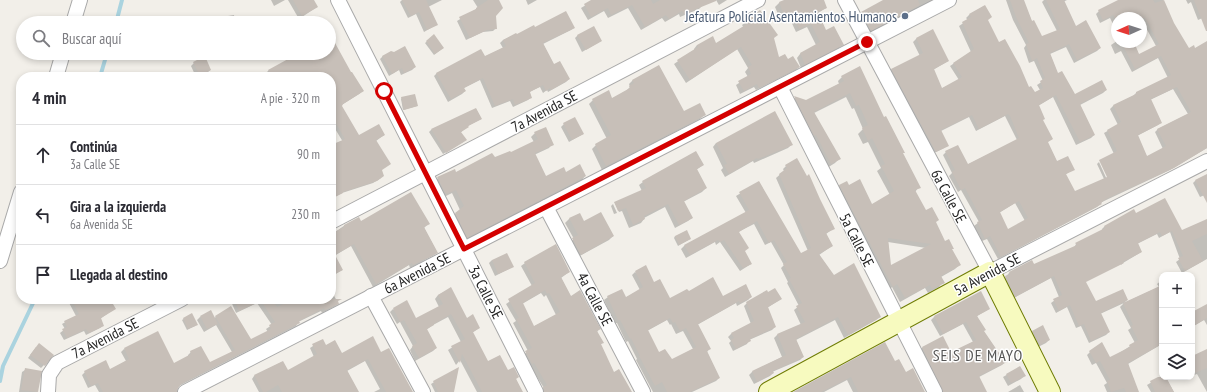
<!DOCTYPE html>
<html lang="es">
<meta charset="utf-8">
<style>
:root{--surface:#fff;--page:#f7f7f7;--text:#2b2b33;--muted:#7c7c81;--line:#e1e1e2}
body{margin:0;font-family:"PT Sans Narrow",sans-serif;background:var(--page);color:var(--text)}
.controls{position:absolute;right:12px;bottom:12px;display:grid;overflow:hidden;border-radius:8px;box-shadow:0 2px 6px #0003}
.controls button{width:36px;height:36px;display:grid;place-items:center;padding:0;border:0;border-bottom:1px solid var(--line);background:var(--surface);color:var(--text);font:20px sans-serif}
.compass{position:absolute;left:1111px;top:12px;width:36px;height:36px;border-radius:50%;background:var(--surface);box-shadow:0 2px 6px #0003;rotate:267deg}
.stop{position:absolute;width:12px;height:12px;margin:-9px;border:3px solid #d40000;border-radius:50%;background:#fff}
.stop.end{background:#d40000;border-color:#fff;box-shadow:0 1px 4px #0008}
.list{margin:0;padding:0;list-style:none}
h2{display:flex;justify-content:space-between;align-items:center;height:52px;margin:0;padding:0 16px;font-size:17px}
h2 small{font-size:13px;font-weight:400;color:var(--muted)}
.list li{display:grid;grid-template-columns:26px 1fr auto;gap:12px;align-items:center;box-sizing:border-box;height:60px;padding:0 16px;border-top:1px solid var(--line)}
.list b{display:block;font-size:15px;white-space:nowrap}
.list p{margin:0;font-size:13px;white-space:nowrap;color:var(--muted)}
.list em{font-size:13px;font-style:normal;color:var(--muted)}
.icon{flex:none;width:22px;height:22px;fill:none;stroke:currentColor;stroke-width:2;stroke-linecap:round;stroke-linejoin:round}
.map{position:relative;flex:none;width:1207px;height:392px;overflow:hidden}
.search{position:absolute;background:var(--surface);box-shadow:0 2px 6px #0003;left:16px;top:16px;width:320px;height:44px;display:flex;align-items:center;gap:10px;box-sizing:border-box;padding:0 14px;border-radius:22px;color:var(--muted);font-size:15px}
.panel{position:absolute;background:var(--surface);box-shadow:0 2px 6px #0003;left:16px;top:72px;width:320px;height:232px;border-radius:16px}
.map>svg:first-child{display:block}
.shadow{fill:#0003;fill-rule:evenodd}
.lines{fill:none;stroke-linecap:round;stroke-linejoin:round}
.stream{stroke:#aad3df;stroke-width:4}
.building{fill:#c7bfb8;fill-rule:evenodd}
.street-casing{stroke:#a9a9a9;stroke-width:16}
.secondary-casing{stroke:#707d05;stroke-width:22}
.street{stroke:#fff;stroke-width:14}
.secondary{stroke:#f7fabf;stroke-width:20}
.route{stroke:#d40000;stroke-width:5}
.service-dot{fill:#5c6f8a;stroke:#fff;stroke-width:1.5}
.labels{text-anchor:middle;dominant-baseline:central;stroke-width:3;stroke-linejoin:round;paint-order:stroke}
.service-label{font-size:15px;fill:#4e5e75;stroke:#fff;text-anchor:end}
.street-label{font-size:15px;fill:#222;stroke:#fff}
.neighbourhood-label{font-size:16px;letter-spacing:1px;fill:#555;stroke:#fff}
</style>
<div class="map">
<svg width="1207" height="392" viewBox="0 0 1207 392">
<rect width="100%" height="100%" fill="#f2efe9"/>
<!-- shadow -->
<g class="shadow">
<path d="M271,0h14l-11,6z"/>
<path d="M288,0h25l4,7 -18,12z"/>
<path d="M402,0h40l-14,7 8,18 -12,7 -8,-18 -8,4 -8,-16z"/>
<path d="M473,0h25l-3,16 1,12 -3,3 -10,1 -17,8 -9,-19 21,-13z"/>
<path d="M526,0h11l-9,5z"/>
<path d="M594,0h107l2,5 -4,4 -19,8 -1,-3 -14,8 -3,-4 -21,12 -13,-22 -20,10 -4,-7 -16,9 -7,-12z"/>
<path d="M716,0h11l-8,5z"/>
<path d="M787,0h36l3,8 -8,5 8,19 16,12 -3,4 -38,20 -4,-10 3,-4 16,-9 -9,-18 -11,5 -7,-15 -8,4 -6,-14 4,-4z"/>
<path d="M890,0h43l-66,34 -10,-17 5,-4z"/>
<path d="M1006,0h17l9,22 10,16 15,-7 -15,-29 2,-2h23l-4,2 12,25 25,21 -3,3 -23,12 -8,-16 -16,7 8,21 16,20 32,-5 -3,3 -23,12 14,30 -3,3 -15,7 -23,-48 -15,9 4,14 10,19 -5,3 10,20 16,7 -8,6 9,18 30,-14 -7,-15 2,-2 9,20 6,-28 -10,-21 14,-8 -8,-16 3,-3 20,-10 3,-3 32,-15 -10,-20 -26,14 -11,-21 -6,3 -4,-9 6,-4v1h16l6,13 17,-9 -11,-20 -4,1v-9h-24v14l-7,-14 -10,5 -4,-9 3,-3 21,-11h43l10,23 15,26h7l12,-7v106l-37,22 -68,32 -5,5 -99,52 -11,-20 -5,2 -8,-15 5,-4 -18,-32 -3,2 -9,-16 3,-3 -9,-18 3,-3 21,13 50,-25 -12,-24 -29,15 -7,-14 -28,14 6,14 -3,3 -12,6 -43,-82 3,-3 28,-13 -7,-14 3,-3 16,-8 16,30 -15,9 8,19 18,-9 -9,-14 21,-14 -12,-26 9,-6 -2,-2 3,-3 15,-9 3,15 11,23 30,44 6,5 6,-3 -3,-5 6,-4 -9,-20 -5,2 -5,-15 2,-3 -13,-25zM1173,89l15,25 -30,15 -3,3 8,17 -16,8 -10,-21 21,-11 3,-3 -11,-22zM1015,203l10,18 -17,10 -9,-18z"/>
<path d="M1186,0h21v16l-9,4 -7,-18 -3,2z"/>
<path d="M234,15l1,8h-14l-1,-4 2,-2z"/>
<path d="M746,22l27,16 5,20 10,2 11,7 -3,3 -40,20 -2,-3 -14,7 -4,-9 12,-8 -3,-5 3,-4 -11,-19 -51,34 -12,-19 20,-14v-1l3,-4h19l28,-17 -2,-3z"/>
<path d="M535,28h39l-3,2 -28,14 11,21 15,14 -3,3 -18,10 -1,-2 -4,3 -3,-6 -11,5 2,5 -3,3 -15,7 -3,-6 -18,7 -12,-28 -16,8 1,3 -3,3 -14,8 -14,-26 3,-3 47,-16 19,-9 -3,-5 3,-3 13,-6v1z"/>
<path d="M578,35l23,6 -19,11 -7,-14z"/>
<path d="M434,36l9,12 -9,7 -9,-12z"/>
<path d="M329,38l33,53 -3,3 -22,14 -6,-6v-25h-64l-2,-3 3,-3 34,-18h27z"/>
<path d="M383,56l32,11 -3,3 -11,5 -2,-5 -10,6 -9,-17z"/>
<path d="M194,63l16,7 -3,3 -8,4h-3l-5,-11z"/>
<path d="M842,77l41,41 21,34 -2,2 17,33 -4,5 10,20 10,11 9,20 9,5 -2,2 8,15 -4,4 -14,8 2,5 -4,5 -11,6 -3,-5 -25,14 -8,-15 -4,4 -53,-101 5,-5 9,1 23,19 18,-10 -13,-24 4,-3 -13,-26 -5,2 -5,-10 5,-5 -9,-21 -2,1 -6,-12 -32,16 25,46 -4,4 -8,5 -36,-66 4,-4 11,3 33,-17 -1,-3zM888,242l38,6 -36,19z"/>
<path d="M633,80l51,33 20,2 -4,4 -98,51 -10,-21 4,-4 11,-6 -18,-35 4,-4 19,-1 14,-8 4,-4 -1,-3z"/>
<path d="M402,98l15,8 -14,4 -2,-11z"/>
<path d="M476,109l5,10 -13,7 -8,7 3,9 -20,12 -14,-22 2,-2z"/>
<path d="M334,119l25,17 25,-1 -8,6 5,29v8l-8,5 -31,10 -11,6v-47l12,-10 -12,-20z"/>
<path d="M564,124l19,10 -14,8 -8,-15z"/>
<path d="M535,133l17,11 -3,4 -15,7 12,22 20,-4 19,3 -3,4 -118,61 -12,-24 8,-7 -8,-17 -10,5 -8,-16 4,-4 18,-5 55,-19 23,-12 -3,-5z"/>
<path d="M716,143l75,2 -3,3 -34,15 -1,-2 -28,16 -4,-7 2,-2 -10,-21z"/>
<path d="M703,165l-7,5 10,18 -4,4 -19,10 9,16 -4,3 -13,7 -10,-21 -21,11v1l-3,4 -12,5 -7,-17 -3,1 -4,-9h-1l28,-12 -3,-6 4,-3z"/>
<path d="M786,166l33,33 15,29 -8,6 6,12 -13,9 15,21 45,41 -3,3 -32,18 -9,-18 -39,20 7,17 -3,3 -28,12 1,1 -3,3 -16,8 -5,-9 3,-3 30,-15 -8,-19 3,-3 24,-10 -7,-15 5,-4 -12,-23 1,-1 -7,-14 3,-3 -13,-23 -6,3 -11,-21 -16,8 6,20 7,12 -11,7 -20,-29 -4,3 -1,-3 -29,16 -5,-9 3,-3 62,-33 -10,-17 23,-14 41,73 8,-4 -32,-73 8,-7 -1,-2z"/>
<path d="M1207,178v16l-7,3 -7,-14 2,-2z"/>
<path d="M613,204l4,9 -3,1 -3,-8z"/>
<path d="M579,214l5,9 29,13 -4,4 -33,18 -7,-15 5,-4 -9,-16 4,-4z"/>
<path d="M1136,215l46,16 25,-11v39l-25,14 -6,-11 4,-3 -10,-27 -11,6 -2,-4 -20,10 4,8 -3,2 -15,9 -2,2v-1l-40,19 14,20 32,-3 -3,3 35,-16 -2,-3 5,-4v64l-34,20 8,28h-29l-3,-7 3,-2 -11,-20 -4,2 -5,-10 3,-3 20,7 25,-16 -7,-13 3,-2 -11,-21 4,-4 -24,11 9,18 -3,3 -17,8 -8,-17 -5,2 -9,-21 -11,6 -5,-10 8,-6 -8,-19 -39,21 -9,-19 6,-7 23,-12 2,4 40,-17 2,-4 26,-13v-2l2,-2z"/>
<path d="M361,223l67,1 -4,4 13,24 -3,3 -24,13 -1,-3 -36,22 -22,-41 -17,10 8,14 -11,7v-42l14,-10z"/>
<path d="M675,236l15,3 -12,7 -4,-8z"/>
<path d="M492,260l20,6 -3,3 -14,7 -6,-13z"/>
<path d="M525,263l44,9 -8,6 10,19 28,32 -2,3 5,11 -2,2 13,29 17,18h-88l-1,-2 3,-2 -14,-22 -8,-10 6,-5 -15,-28 3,-2 -10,-17 26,-18 -11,-20zM541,293l3,4 2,-2 10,20 -23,12 -11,-23z"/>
<path d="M635,272l19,12 15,15 19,-6 34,4h29l-3,3 -11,6 -1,-3 -39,22 12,24 -2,3 12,26 -3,3 -24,11h-39l-17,-32 1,-1 -9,-18 -2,1 -9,-19h-2l-11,-23 4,-3 17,1 15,-8 -8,-15zM667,320l3,5 1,-1 5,10 7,-3 10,18 -21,11 -13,-7 -12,-22z"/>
<path d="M450,289l17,30 12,9 -7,5 16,29 20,9 8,8 6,13h-45l-17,-32 -4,5 -8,-15 13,-8 -13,-25 -15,8 -7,5 10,18 -3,3 -18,10 -5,-11 3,-4 -13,-24 -3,2 -7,-12 3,-3 23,11 23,-13 -4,-8 3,-4z"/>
<path d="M331,290l7,13 -3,3 -13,7 -1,-2 -23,11 -2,4 -119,61 -1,5h-77l-4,-7 -7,3 -6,-13 3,-3 25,-2 16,-9 -5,-9 3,-3 50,15 14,-7v-2l3,-3 19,12 22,-12 -16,-27 -12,7 -7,-12 3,-3 14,1 2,-1 34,24 18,-9 -2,-3 6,-4 -15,-22 -21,10 -6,-14h101z"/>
<path d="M67,299h41l6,10 -14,10 3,6 -3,3 -14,7 -2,-4 -20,9 -4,-7 5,-4 -3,-5 14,-8z"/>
<path d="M135,299h13l-10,5z"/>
<path d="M781,299l-14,9 8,19 -3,3 -23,10 -2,4 -14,7 -4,-8 2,-2 -3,-4 3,-3 20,-10 -7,-18 3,-3z"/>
<path d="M1207,305v20l-3,-5 -12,7v-14z"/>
<path d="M989,309l-12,7 6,15 22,31 -3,3 -23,12 7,15h-46l-21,-41 3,-3 20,-10 8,16 23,-12 -10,-18 -23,12 -9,-16 3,-3z"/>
<path d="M191,314l4,12 -8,4 -5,-10z"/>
<path d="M1033,331l16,9 -3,3 -10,5 -6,-14z"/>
<path d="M322,340l3,6 16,8 40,-1 29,39h-36l6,-3 -15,-28 -18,10 11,21h-99l-7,-13 2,-3 28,-14 6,10 26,-15 -4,-9z"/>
<path d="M36,347l8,18 -3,3 -13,-10z"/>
<path d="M1207,350v42l-10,-18 -5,2v-19z"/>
<path d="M895,362l22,30h-64l-6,-12 -23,12h-29z"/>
<path d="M1020,367l4,9 -3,3 -13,7 -5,-9z"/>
<path d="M458,368l-6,24h-17l-4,-8z"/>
<path d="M25,370l15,2 -3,20h-18l3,-20z"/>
<path d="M1162,376l3,1 9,15h-23l-4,-7z"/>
<path d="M1020,385l4,7h-17h1z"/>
</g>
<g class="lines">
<!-- stream -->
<g class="stream">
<path d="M116,23l6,-23"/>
<path d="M100,77l7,-24"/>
<path d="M0,381l3,-15 32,-67"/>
</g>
</g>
<!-- building -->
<g class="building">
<path d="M293,0h21l4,7 -16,9z"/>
<path d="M402,0h24l12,25 -11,5 -8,-18 -8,4z"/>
<path d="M488,0h11l4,8 -7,8 1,13 -10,1 -17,8 -11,-21 17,-8v-1z"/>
<path d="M591,0h60l2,4 7,-4h56v1l-32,13 -2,-3 -13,8 -3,-4 -21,12 -13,-22 -21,10 -3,-7 -17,9 -7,-13z"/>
<path d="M784,0h40l3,8 -9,4 8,18 8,-4 10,19 -39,20 -5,-12 20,-11 -9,-18 -12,5 -6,-15 -8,4 -6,-16z"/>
<path d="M883,0h35l2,5 -49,26 -10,-19z"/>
<path d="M1010,0h14l8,21 2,-1 8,16 18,-7 -14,-29h18l12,26 10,-6 15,28 -24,12 -8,-16 -19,9 8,20 4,-2 13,23 27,-14 5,10 -27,14 15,31 -15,7 -24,-47 -17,10 6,14 -2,1 10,19 -5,3 9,19 11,-5 7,14 -9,4 9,17 32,-14 -8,-17 18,-9 -10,-21 14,-8 -8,-17 23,-11v-2l35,-17 -10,-19 -26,13 -14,-27h13l5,12 20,-10 -14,-26h-30l-2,-3 -10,5 -5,-10 20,-10h35l2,3 9,-3 10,23 15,25 5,-3 1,3 12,-7v107l-33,20 -68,31 -5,4 1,1 -101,53 -11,-21 -5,3 -8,-17 5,-2 -17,-32 -4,2 -9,-18 3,-2 -10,-19 13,-6 10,19 51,-26 -9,-22 -2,-2 -29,15 -7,-14 -31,15 8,16 -13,6 -45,-83 32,-16 -7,-15 17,-9 16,32 -15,8 8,19 20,-11 -9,-14 21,-14 -12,-27 9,-5 -2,-3 16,-9 7,12 -4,3 11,22 6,-3 15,27 9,21 2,-1 4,6 8,-4 -3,-7 5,-3 -8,-20 -5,3 -6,-17 3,-1 -13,-26zM1177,87l14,25 -34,17 9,17 -19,10 -9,-21 24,-12 -11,-24zM1019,201l9,17 -20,11 -8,-17z"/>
<path d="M1194,0h13v31h-1z"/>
<path d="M760,10l18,25 -4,3 5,19 6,-3 3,5 5,-3 7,11 -41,21 -2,-4 -13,7 -6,-10 13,-7 -3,-7 4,-2 -11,-18 -51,33 -13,-20 21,-13 -1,-2 16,-9 3,7 31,-19 -2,-3z"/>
<path d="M566,11l9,17 -32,15 11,21 6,-3 10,18 -19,11 -1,-2 -4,3 -3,-6 -13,7 2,6 -17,7 -2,-6 -18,7 -12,-28 -19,10 2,3 -15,8 -15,-26 45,-24 4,7 21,-10 -3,-6 13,-7 1,1 17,-9 1,2z"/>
<path d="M594,26l8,15 -16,9 -9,-15z"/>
<path d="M329,32l22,40h1l12,19 -21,13 -1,2 17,29 20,-11 6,11 -9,5 15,24 -9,6 2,6 -7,5 -34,11v1l-12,6v-54l14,-6 -14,-24v-38h-59l-4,-7 31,-17h30z"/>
<path d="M434,34l10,14 -9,6 -9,-13z"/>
<path d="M405,46l11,21 -12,6 -2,-5 -10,6 -10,-18 9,-5 3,1z"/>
<path d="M205,56l6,14 -11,6 -7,-14z"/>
<path d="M659,65l25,46 16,-8 6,12 -100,51 -11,-22 16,-9 -19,-36 17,-9 3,8 18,-10 -1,-2 5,-3 -2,-3z"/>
<path d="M860,66l24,51 2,-1 19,37h-2l18,35 -6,2 11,20 6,-3 7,13 -3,2 9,19 4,-2 5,10h-2l9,16 -20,11 4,7 -13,6 -2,-4 -25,13 -8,-14 -4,3 -54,-102 8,-4 2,4 11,-6 12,25 22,-13 -13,-25 4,-2 -13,-26 -4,3 -6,-13 6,-3 -9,-20 -3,1 -6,-13 -36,19 27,47 -10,5 -15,-29 -2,1 -20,-40 12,4 38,-19 -3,-5zM888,238l43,6 -40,21z"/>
<path d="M415,94l3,12 -14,4 -3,-13z"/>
<path d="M476,108l6,11 -14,7 1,1 -8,5 6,8 -21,13 -15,-24z"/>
<path d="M775,111l18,34 -35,14 -1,-1 -28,16 -5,-9 3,-1 -11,-21z"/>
<path d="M575,117l9,17 -12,6 -9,-17z"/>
<path d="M546,127l8,18 -19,8 11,23 18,-9 2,5 14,-8 6,12 -119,62 -12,-25 9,-7 -8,-16 -10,4 -9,-17 18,-8 1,3 36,-19 3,4 15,-6 1,1 27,-13 -4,-7z"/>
<path d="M696,151l8,14 -7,4 10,19 -23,13 9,17 -14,7 -11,-21 -24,12 1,3 -12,6 -7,-17 -8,3 -4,-9 32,-14 -4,-7z"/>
<path d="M797,158l10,18 2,-2 11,25 15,30 -9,4 7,13 -14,8 15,21 20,-12 27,54 -33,18 -10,-18 -42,22 8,18 -31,14 1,2 -17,9 -5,-11 34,-16 -9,-21 28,-12 -9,-16 6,-3 -13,-24 2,-1 -8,-14 4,-2 -13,-22 -5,3 -12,-22 -18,11 10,16 -4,3 7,13 -9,4 -19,-28 -4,2 -2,-2 -28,15 -6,-10 65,-35 -10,-18 20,-11 42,72 10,-5 -32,-74 8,-6 -2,-3z"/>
<path d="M1207,174v29l-12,-23z"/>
<path d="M411,192l19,32 -6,3 14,26 -25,12 -1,-2 -36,21 -22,-40 -19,11 8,15 -12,6v-42l13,-7v-2l15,-8 2,4z"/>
<path d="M1165,198l17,32 25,-11v15l-15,7 11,20 -18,10 -7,-13 5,-2 -11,-25 -10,5 -2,-4 -22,11 4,9 -19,10 1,1 -38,19 10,19 27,-12 5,11 -27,13 9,19 -19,9 -7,-17 -5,2 -9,-21 -11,6 -6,-12 9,-4 -8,-19 -39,21 -10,-21 5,-2 -1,-2 23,-12 2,4 43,-19 -2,-2 30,-15 -1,-2 30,-17 2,4z"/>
<path d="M601,212l13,24 -33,19 -9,-17 6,-3 -9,-17 11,-5 4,8z"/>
<path d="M687,230l4,9 -12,6 -4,-9z"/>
<path d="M556,244l14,28 -9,5 10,19 9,-6 21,39 -4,2 7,12 -3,1 13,28 5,-3 13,23h-88l-1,-5 4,-2 -13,-22 -2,1 -7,-13 7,-3 -16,-29 3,-1 -11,-19 27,-16 -11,-21zM545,290l2,4 2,-1 11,19 -26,14 -11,-23z"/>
<path d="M507,253l7,14 -16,7 -6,-14z"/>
<path d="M646,265l8,17 6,-3 10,19 17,-9 2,2 24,-14 10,19 23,-12 6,13 -12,6 -1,-2 -41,23 13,25 -4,2 13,27 -30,14h-23l-5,-10 -7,4 -16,-30h1l-9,-18 -1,1 -10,-19h-2l-11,-24 15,-7 4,8 17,-10 -8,-16zM670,318l3,5 2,-1 5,9 6,-3 10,19 -24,12 -7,-10 -6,3 -11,-22z"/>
<path d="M1162,285v59l-34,19 11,29h-13l-2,-4 -13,4 -4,-11 3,-1 -10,-19 -4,2 -7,-12 13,-9 8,15 20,-10 -1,-2 9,-5 -7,-14 2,-1 -10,-22z"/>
<path d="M451,287l16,31 6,-4 7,14 -7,4 15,29 12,-6 8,15 6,-3 5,10 -3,2 7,13h-41l-20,-38 -2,9 -9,-17 14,-7 -14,-25 -17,10v1l-7,4 10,19 -18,10 -7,-12 5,-3 -13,-23 -4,2 -7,-14 14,-8 9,18 27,-14 -5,-9z"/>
<path d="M775,288l7,11 -14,8 8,20 -26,12 1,2 -15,8 -5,-9 3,-2 -3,-5 23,-12 -8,-19 21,-12 1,2z"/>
<path d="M981,291l9,18 -13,7 9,14 -2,1 15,22 2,-1 6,10 -28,14 8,16h-44l-21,-45 21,-11 8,16 25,-12 -10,-18 -23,12 -9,-18z"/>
<path d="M71,299h39l6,10 -15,9 3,8 -15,7 -3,-4 -19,9 -5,-9 5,-2 -3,-6 15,-7z"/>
<path d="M234,299h37l6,8 17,-8h48l-4,2 1,3 -14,6 -1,-2 -25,13 1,2 -119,61 -3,4 -1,4h-74l-5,-9 -7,3 -7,-15 22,-11 4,9 19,-10 -5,-11 34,-17 16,32 17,-9 -1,-3 11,-5 9,16 25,-12 -20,-34 16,-10 20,33 20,-10 -2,-4 6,-3 -14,-21 -22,10z"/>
<path d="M1207,304v14l-15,9v-15z"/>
<path d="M211,310l7,14 -11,5 -7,-13z"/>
<path d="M192,313l6,12 -10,4 -5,-11z"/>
<path d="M1043,325l7,15 -10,5 -8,-14z"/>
<path d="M373,336l8,16 8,-4 24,44h-27l-18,-33 -21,11 12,22h-77l-4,-7 -12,7h-3l-9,-17 29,-14 5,9 29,-16 -5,-10 11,-5 3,6 9,-5 7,13z"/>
<path d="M885,342l10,19 4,-2 7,13 7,-4 12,24h-67l-7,-15 -30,15h-28z"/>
<path d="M39,343l15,12 -9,11 -15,-11z"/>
<path d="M1207,349v19l-12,5 -3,-5v-12z"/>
<path d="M1020,366l6,10 -15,7 -5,-9z"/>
<path d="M459,367l-5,25h-16l-5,-11z"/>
<path d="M25,368l17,3 -4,21 -17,-2z"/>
<path d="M1158,377h8l8,15h-19l-5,-11z"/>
</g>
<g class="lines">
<!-- street casing -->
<g class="street-casing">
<g id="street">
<path d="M338,0l198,392"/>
<path d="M845,0l145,272 217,-111"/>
<path d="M73,23l7,-23"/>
<path d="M56,77l7,-24"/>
<path d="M780,87l155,305"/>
<path d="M546,207l97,185"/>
<path d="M331,222l427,-222"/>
<path d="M0,261l21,-69"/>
<path d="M371,296l52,96"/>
<path d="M48,392l1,-17 8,-12 125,-64"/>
<path d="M185,392l764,-392"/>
</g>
</g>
<!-- secondary casing -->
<g class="secondary-casing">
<path id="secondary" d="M769,392l221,-120 60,120"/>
</g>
<!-- street -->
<use href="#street" class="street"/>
<!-- secondary -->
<use href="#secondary" class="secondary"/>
</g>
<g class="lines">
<!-- route -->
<path class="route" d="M384,91l80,158 403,-207"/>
</g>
<!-- markers -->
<circle class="service-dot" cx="905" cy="16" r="4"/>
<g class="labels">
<!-- service labels -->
<g class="service-label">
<text x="897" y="16">Jefatura Policial Asentamientos Humanos</text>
</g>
<!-- street labels -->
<g class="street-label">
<text transform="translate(544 111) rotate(-28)">7a Avenida SE</text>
<text transform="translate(949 196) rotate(62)">6a Calle SE</text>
<text transform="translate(857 240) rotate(63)">5a Calle SE</text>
<text transform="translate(417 273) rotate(-27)">6a Avenida SE</text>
<text transform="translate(987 274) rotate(-28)">5a Avenida SE</text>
<text transform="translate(486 292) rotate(63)">3a Calle SE</text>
<text transform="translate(595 299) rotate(62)">4a Calle SE</text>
<text transform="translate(105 338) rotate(-27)">7a Avenida SE</text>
</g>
<!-- neighbourhood labels -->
<g class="neighbourhood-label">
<text x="978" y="355">SEIS DE MAYO</text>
</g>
</g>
</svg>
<div class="controls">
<button>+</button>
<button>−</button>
<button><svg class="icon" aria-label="layers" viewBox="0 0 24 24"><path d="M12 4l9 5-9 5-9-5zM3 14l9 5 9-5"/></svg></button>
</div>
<svg class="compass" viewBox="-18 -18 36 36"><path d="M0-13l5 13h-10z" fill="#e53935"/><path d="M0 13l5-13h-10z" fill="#7c7c81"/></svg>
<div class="stop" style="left:384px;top:91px"></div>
<div class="stop end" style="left:867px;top:42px"></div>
<div class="search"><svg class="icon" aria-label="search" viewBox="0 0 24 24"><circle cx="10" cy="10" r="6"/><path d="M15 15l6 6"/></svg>Buscar aquí</div>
<section class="panel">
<h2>4 min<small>A pie · 320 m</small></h2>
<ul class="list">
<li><svg class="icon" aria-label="ahead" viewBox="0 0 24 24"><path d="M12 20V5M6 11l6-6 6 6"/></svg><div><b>Continúa</b><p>3a Calle SE</p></div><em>90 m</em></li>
<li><svg class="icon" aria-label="left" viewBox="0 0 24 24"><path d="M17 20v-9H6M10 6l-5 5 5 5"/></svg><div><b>Gira a la izquierda</b><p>6a Avenida SE</p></div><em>230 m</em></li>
<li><svg class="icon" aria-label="arrive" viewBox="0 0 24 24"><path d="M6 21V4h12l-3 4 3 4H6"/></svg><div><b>Llegada al destino</b></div></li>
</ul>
</section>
</div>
